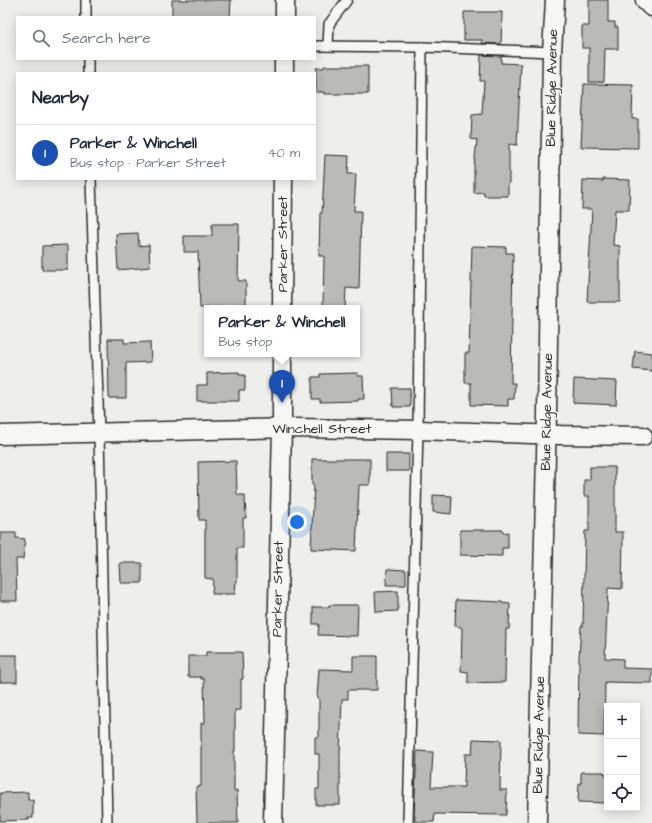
<!DOCTYPE html>
<meta charset="utf-8">
<style>
:root{--surface:#fff;--page:#f2f2f3;--text:#1f2937;--muted:#747a83;--line:#e0e1e3;--accent:#2b2b2b}
body{margin:0;font-family:"Architects Daughter",sans-serif;background:var(--page);color:var(--text)}
.controls{position:absolute;right:12px;bottom:12px;display:grid;overflow:hidden;border-radius:0px;box-shadow:0 2px 10px #0003}
.controls button{width:36px;height:36px;display:grid;place-items:center;padding:0;border:0;border-bottom:1px solid var(--line);background:var(--surface);color:var(--text);font:20px sans-serif}
.you{position:absolute;left:297px;top:522px;width:14px;height:14px;margin:-10px;border:3px solid #fff;border-radius:50%;background:#1a73e8;box-shadow:0 0 0 6px #1a73e833}
.badge{display:grid;place-items:center;width:26px;height:26px;border-radius:50%;background:var(--accent);color:#fff;font-size:13px;font-weight:700}
.pin{position:absolute;translate:-50% -33px;filter:drop-shadow(0 1px 2px #0008)}
.pin::after{content:'';position:absolute;top:21px;width:14px;height:12px;background:inherit;clip-path:polygon(0 0,100% 0,50% 100%)}
.popup{position:absolute;left:204px;top:305px;width:156px;height:52px;box-sizing:border-box;display:grid;place-content:center;border-radius:0px;background:var(--surface);filter:drop-shadow(0 1px 3px #0005);font-size:13px;white-space:nowrap;color:var(--muted)}
.popup b{font-size:15px;color:var(--text)}
.popup::after{content:'';position:absolute;left:50%;top:100%;margin-left:-8px;border:8px solid transparent;border-top-color:var(--surface)}
.list{margin:0;padding:0;list-style:none}
h2{display:flex;justify-content:space-between;align-items:center;height:52px;margin:0;padding:0 16px;font-size:17px}
h2 small{font-size:13px;font-weight:400;color:var(--muted)}
.list li{display:grid;grid-template-columns:26px 1fr auto;gap:12px;align-items:center;box-sizing:border-box;height:56px;padding:0 16px;border-top:1px solid var(--line)}
.list b{display:block;font-size:15px;white-space:nowrap}
.list p{margin:0;font-size:13px;white-space:nowrap;color:var(--muted)}
.list em{font-size:13px;font-style:normal;color:var(--muted)}
.icon{flex:none;width:22px;height:22px;fill:none;stroke:currentColor;stroke-width:2;stroke-linecap:round;stroke-linejoin:round}
.map{position:relative;flex:none;width:652px;height:823px;overflow:hidden}
.search{position:absolute;background:var(--surface);box-shadow:0 2px 10px #0003;left:16px;top:16px;width:300px;height:44px;display:flex;align-items:center;gap:10px;box-sizing:border-box;padding:0 14px;border-radius:0px;color:var(--muted);font-size:15px}
.panel{position:absolute;background:var(--surface);box-shadow:0 2px 10px #0003;left:16px;top:72px;width:300px;height:108px;border-radius:0px}
.map>svg:first-child{display:block}
.building{fill:#babab7;stroke:#2b2b2b}
.lines{fill:none;stroke-linecap:round;stroke-linejoin:round}
.service-casing{stroke:#2b2b2b;stroke-width:12}
.minor-casing{stroke:#2b2b2b;stroke-width:21}
.secondary-casing{stroke:#2b2b2b;stroke-width:25}
.service{stroke:#f6f6f2;stroke-width:9}
.minor{stroke:#f6f6f2;stroke-width:18}
.secondary{stroke:#f6f6f2;stroke-width:22}
.labels{text-anchor:middle;dominant-baseline:central;stroke-width:3;stroke-linejoin:round;paint-order:stroke}
.street-label{font-size:14px;fill:#2b2b2b;stroke:#f6f6f2}
</style>
<div class="map">
<svg width="652" height="823" viewBox="0 0 652 823">
<rect width="100%" height="100%" fill="#eeeeea"/>
<filter id="ink" filterUnits="userSpaceOnUse"><feTurbulence type="fractalNoise" baseFrequency=".025" numOctaves="2"/><feDisplacementMap in="SourceGraphic" scale="8" xChannelSelector="R" yChannelSelector="G"/><feConvolveMatrix kernelMatrix="1 2 1 2 8 2 1 2 1" color-interpolation-filters="sRGB"/></filter>
<g filter="url(#ink)">
<!-- building -->
<g class="building">
<path d="M172,0h59l-1,17h-58z"/>
<path d="M589,0h19v22h7v5h3v22h-13l-1,33h-15v-34h-7v-22h7z"/>
<path d="M464,12h38l-1,32 -19,-1v-3h-18z"/>
<path d="M481,55l20,1v7l20,1 -4,81 -8,-1v40h-1v12h-24v-4l-10,1v-26l3,-27 -6,-1 1,-24 10,-1 2,-33h-4z"/>
<path d="M324,66h44v28h-44v-2h-8v-24h8z"/>
<path d="M584,84l49,1 -1,34h6v29l-57,-1z"/>
<path d="M325,155l24,1 -1,18h8l-2,37h7l-2,78 -13,-1 -1,20h-22l1,-52h-5l1,-43h2z"/>
<path d="M603,179l27,1 -1,30h-14l-2,35 7,1v56h-33l5,-93h-10l1,-29 20,1z"/>
<path d="M212,224h27l-1,56 1,1h7v23h-7v2l-39,2 -2,-56h-14v-16h28z"/>
<path d="M138,233l1,13 10,-1 1,22 -32,3 -2,-36z"/>
<path d="M68,245v25h-26v-24z"/>
<path d="M472,246l34,1v6h7l-2,130h4l-1,16h-6v7l-37,-1v-22h-6v-30h4z"/>
<path d="M108,339h16v4l26,-1 1,20 -25,1v35h-17z"/>
<path d="M635,351l17,2v18l-19,-2z"/>
<path d="M239,372v3h6v15h-6v11h-42v-16h10v-12z"/>
<path d="M358,373v3h5l1,23h-6v2l-38,1v-3h-8v-22h8v-3z"/>
<path d="M574,379l43,2 -1,24 -43,-2z"/>
<path d="M392,388h18v19h-17z"/>
<rect x="386" y="454" width="23" height="17"/>
<path d="M312,459h58v26h-11l-3,66 -45,-2 3,-64h-2z"/>
<path d="M236,461l1,32 1,2h7l1,23h-3v30h-6v34h-1l-1,12h-23l1,-15 -8,-1v-58h-6l-1,-58z"/>
<path d="M590,467h25v65h8l-1,57 -14,-1 -3,70 18,1v9l29,1v14l-47,-1 -1,54 -26,-1 1,-77 2,-32h2l2,-95h4v-35h-5v-16h6z"/>
<path d="M433,495l19,1 -1,18 -18,-2z"/>
<path d="M460,530h43v3l5,-1v16h-6v8l-42,-1z"/>
<path d="M0,533h16v5l9,1 -2,20h-7l1,42h-17z"/>
<path d="M120,563h22v20h-21z"/>
<path d="M387,569l19,1v15h-20z"/>
<path d="M398,591v20l-22,1 -1,-20z"/>
<path d="M456,600l46,2v1l8,1 -1,25h-3l-1,53 -37,1v-11l-7,-1 1,-42 -1,-2 -6,-1z"/>
<path d="M329,605h29l-1,31 -39,-1 1,-11h-6v-17h16z"/>
<path d="M206,652h36l1,27h-2v31h-6v41h-1v40l3,-1 1,33h-41l-1,-36 5,-1v-63h4l-1,-44h-3v-2h-13v-21h18z"/>
<rect x="0" y="655" width="17" height="27"/>
<path d="M353,656h24v34h-29v9h-6l-2,55v51h-24v-16h3v-35h-4v-17h4v-39h-2l2,-29 34,1z"/>
<path d="M473,739l28,1 -1,50h7l-1,25 -71,-1 -1,8h-19v-6h-1l3,-65 16,1 -2,35h33l1,-33h7z"/>
<path d="M581,772h23v2h3v29l-29,-1 1,-19h2z"/>
<path d="M28,792v8h5v18h-5l1,2 -29,1v-28z"/>
</g>
<g class="lines">
<!-- service casing -->
<g class="service-casing">
<g id="service">
<path d="M86,0v17"/>
<path d="M315,46l107,1 130,5"/>
<path d="M328,46l1,-22 18,-24"/>
<path d="M88,59v14"/>
<path d="M91,179l8,254 8,390"/>
<path d="M408,823l10,-393 4,-383"/>
</g>
</g>
<!-- minor casing -->
<g class="minor-casing">
<g id="minor">
<path d="M285,17v-17"/>
<path d="M284,73v-14"/>
<path d="M282,308l1,-129"/>
<path d="M0,435l296,-7 122,2 143,5 82,1"/>
<path d="M273,823l9,-395v-74"/>
<path d="M537,823l10,-409 5,-362 3,-52"/>
</g>
</g>
<!-- secondary casing -->
<g class="secondary-casing">
<path id="secondary" d="M647,0l5,5"/>
</g>
<!-- service -->
<use href="#service" class="service"/>
<!-- minor -->
<use href="#minor" class="minor"/>
<!-- secondary -->
<use href="#secondary" class="secondary"/>
</g>
</g>
<g class="labels">
<!-- street labels -->
<g class="street-label">
<text transform="translate(552 88) rotate(-89)">Blue Ridge Avenue</text>
<text transform="translate(283 244) rotate(-90)">Parker Street</text>
<text transform="translate(547 412) rotate(-89)">Blue Ridge Avenue</text>
<text x="322" y="429">Winchell Street</text>
<text transform="translate(278 589) rotate(-89)">Parker Street</text>
<text transform="translate(539 735) rotate(-89)">Blue Ridge Avenue</text>
</g>
</g>
</svg>
<div class="controls">
<button>+</button>
<button>−</button>
<button><svg class="icon" aria-label="locate" viewBox="0 0 24 24"><circle cx="12" cy="12" r="6"/><path d="M12 2v4M12 18v4M2 12h4M18 12h4"/></svg></button>
</div>
<div class="you"></div>
<div class="pin badge" style="left:282px;top:403px;background:#1a4fb4">1</div>
<div class="popup"><b>Parker &amp; Winchell</b>Bus stop</div>
<div class="search"><svg class="icon" aria-label="search" viewBox="0 0 24 24"><circle cx="10" cy="10" r="6"/><path d="M15 15l6 6"/></svg>Search here</div>
<section class="panel">
<h2>Nearby<small></small></h2>
<ul class="list">
<li><span class="badge" style="background:#1a4fb4">1</span><div><b>Parker &amp; Winchell</b><p>Bus stop · Parker Street</p></div><em>40 m</em></li>
</ul>
</section>
</div>
